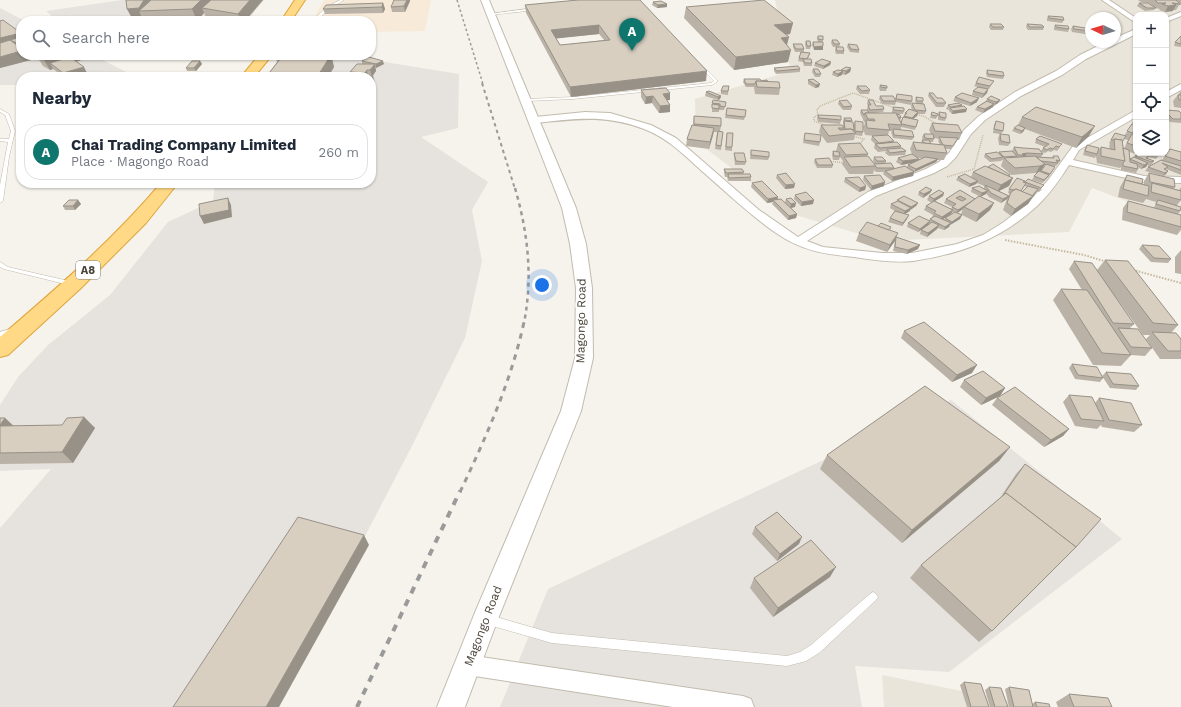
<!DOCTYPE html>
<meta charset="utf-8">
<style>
:root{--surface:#fff;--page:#f2f2f3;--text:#1f2937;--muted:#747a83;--line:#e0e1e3;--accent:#0f766e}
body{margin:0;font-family:"Work Sans",sans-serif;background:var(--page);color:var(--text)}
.controls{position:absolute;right:12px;top:12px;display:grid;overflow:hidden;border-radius:8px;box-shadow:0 1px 3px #0004}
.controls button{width:36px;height:36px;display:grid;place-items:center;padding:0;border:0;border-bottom:1px solid var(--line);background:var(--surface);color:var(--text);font:20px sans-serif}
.compass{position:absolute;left:1085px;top:12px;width:36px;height:36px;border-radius:50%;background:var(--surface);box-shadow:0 1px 3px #0004;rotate:274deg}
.you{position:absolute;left:542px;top:285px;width:14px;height:14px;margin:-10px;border:3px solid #fff;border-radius:50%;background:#1a73e8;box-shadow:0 0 0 6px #1a73e833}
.badge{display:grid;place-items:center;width:26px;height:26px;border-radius:50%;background:var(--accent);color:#fff;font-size:13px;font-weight:700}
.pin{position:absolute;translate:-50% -33px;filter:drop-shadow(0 1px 2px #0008)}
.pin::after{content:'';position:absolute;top:21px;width:14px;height:12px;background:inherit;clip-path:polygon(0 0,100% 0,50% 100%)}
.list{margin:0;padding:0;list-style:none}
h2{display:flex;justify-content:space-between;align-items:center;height:52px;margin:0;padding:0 16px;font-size:17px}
h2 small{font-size:13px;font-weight:400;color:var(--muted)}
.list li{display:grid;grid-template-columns:26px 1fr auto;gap:12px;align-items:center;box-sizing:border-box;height:56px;margin:0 8px 8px;padding:0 8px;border:1px solid var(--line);border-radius:16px}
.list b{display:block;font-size:15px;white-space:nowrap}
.list p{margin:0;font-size:13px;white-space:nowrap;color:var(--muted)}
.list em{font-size:13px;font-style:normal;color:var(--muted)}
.icon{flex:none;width:22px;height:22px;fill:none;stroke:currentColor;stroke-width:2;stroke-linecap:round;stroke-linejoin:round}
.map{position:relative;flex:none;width:1181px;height:707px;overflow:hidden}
.search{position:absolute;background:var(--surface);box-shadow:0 1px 3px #0004;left:16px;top:16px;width:360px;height:44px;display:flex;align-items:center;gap:10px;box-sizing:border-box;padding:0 14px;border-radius:16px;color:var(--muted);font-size:15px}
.panel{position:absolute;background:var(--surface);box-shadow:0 1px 3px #0004;left:16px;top:72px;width:360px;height:116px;border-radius:16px}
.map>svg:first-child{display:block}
.residential{fill:#eae5da;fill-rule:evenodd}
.commercial{fill:#f7ead8}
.industrial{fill:#e6e2dd}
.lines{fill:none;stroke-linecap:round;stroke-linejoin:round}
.service-casing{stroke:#c2bbae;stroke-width:1}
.minor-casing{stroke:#c2bbae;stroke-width:2}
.tertiary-casing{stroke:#c2bbae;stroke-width:2}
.trunk-casing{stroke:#e0a43c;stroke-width:2}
.path-far1{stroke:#c4b79f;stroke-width:1.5;stroke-dasharray:1 1;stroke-linecap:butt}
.path{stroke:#c4b79f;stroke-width:2;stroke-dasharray:1.5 1.5;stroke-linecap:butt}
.service{fill:#fff;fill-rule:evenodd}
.minor{fill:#fff;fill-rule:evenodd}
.tertiary{fill:#fff;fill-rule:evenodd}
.trunk{fill:#ffd985;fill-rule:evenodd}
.rail-far4{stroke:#9a9a9a;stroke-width:1.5;stroke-dasharray:2.5 2.5;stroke-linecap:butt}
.rail-far3{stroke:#9a9a9a;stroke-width:2;stroke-dasharray:3.5 3.5;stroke-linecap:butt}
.rail-far2{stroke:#9a9a9a;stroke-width:2.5;stroke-dasharray:4 4;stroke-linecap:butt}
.rail-far1{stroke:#9a9a9a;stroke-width:3;stroke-dasharray:5.5 5.5;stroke-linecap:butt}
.rail{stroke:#9a9a9a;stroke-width:4;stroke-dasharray:7 7;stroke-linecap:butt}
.wall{fill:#bab2a6;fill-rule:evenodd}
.shaded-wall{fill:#979187}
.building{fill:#d8cfc1;stroke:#979187;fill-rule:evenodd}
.labels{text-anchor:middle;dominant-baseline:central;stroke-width:4;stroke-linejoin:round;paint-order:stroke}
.shield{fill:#fff;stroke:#817c74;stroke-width:1}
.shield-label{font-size:11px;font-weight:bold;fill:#4b4439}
.street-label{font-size:12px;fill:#4b4439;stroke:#fff}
</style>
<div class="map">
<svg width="1181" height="707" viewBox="0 0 1181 707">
<rect width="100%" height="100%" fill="#f6f3ec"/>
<!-- residential -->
<g class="residential">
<path d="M775,0h406v222l-89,-34 -23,44 -186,9 -91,-27 -96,-73 -1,-42 96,-28zM1136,15h30v138h-30zM1091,18h24v24h-24z"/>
<path d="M882,675l159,32h-157z"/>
</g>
<!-- commercial -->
<path class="commercial" d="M324,0h107l-6,31 -54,1v-11h-59z"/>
<!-- industrial -->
<g class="industrial">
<path d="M122,0h142l-17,21h-190l-11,-10z"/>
<path d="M0,8l25,13h-4v34h72l37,19 -29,3h-80v8h-21z"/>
<path d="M283,55h73l10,4 93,15 -1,54 -37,9 67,45 -16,28 10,51 -17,77 -52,106 -137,263h-276v-179l51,-59 -51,2v-66l18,-28 30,-32 62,-50 58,-73 45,-21 2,-18h156v-106h-104z"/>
<path d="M951,400l171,139 -173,133 -94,-6 7,41h-362l48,-118z"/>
</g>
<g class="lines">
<!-- service casing -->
<g class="service-casing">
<g id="service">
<path d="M340,0h4l-15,9 -13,12h-4l15,-14z"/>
<path d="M535,8l1,2 -45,5 -2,-1z"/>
<path d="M699,64h2l16,16v2l-5,3 -139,14 -46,2 -2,-1 2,-1 46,-2 138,-14 3,-2 -15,-15z"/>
<path d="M0,109l9,5 6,17 -6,26 -6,44 -3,2v-18l8,-43 -8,-1v-2h9l2,-8 -6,-16 -5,-3z"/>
<path d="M0,262l8,5 65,15 3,2 -3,2 -69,-17 -4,-2z"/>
<path d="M13,328h2l1,2 -1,2 -15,5v-5z"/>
<path d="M873,592l3,2 2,3 -2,3 -57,53 -13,8 -19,5 -235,-23 -63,-18 -3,-2 -2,-3 2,-3 3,-2 63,18 235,23 13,-4 11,-7 59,-51z"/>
</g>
</g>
<!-- minor casing -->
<g class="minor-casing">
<g id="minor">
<path d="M1102,0h7l27,18v5z"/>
<path d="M1181,12v4l-15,6v-4z"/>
<path d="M1136,29v5l-50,25 -24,16 -41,21 -36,24 -14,14 -15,23 -9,9 -13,7 -58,23 -69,45 16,6 59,6h30l45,-9 26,-9 21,-13 26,-21 19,-22 24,-33 63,-36v7l-57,33 -6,10 71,16 37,1v6l-37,-1 -75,-17c-9,14 -19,29 -32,41 -36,33 -76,48 -124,55 -19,2 -40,-1 -59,-4 -30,-3 -52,-6 -78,-24 -26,-18 -49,-40 -73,-61 -18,-16 -35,-34 -59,-43 -40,-15 -68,-10 -109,-6l-5,-3 5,-3 50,-5 25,1 41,12 25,13 83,72 39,27 70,-45 58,-23 13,-7 10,-9 15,-23 15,-14 36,-24 41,-21 24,-16 26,-13h9v-4z"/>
<path d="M1181,84v6l-15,8v-6z"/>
<path d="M468,655l275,41 8,3 3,8h-81l-205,-32 -7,-3 -3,-7 3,-7z"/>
</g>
</g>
<!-- tertiary casing -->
<g class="tertiary-casing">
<path id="tertiary" d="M481,0h8l87,208 10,36 6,44 1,70 -12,53 -83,208 -33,88h-28l39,-97 85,-199 14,-53 1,-70 -6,-44 -8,-36z"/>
</g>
<!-- trunk casing -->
<g class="trunk-casing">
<g id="trunk">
<path d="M295,0h10l-14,21h-10z"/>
<path d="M259,55h13l-18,22h-13z"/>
<path d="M161,183h17l-32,40 -65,65 -73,67 -8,2v-20c57,-49 113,-97 161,-154z"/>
</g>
</g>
<!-- path-far1 -->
<g class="path-far1">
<path d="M915,114l8,2 14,8"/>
<path d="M830,127l-16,-6v-4l4,-2 -1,-5 3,-4 33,-13 42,15"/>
<path d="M852,136l12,3 -6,7"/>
<path d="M827,161l19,2"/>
<path d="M947,177l27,-8 9,-34"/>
</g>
<!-- path -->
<g class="path">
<path d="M1005,240l79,15 23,7"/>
<path d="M1133,270l48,13"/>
</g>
<!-- service -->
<use href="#service" class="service"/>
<!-- minor -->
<use href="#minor" class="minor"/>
<!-- tertiary -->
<use href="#tertiary" class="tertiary"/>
<!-- trunk -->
<use href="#trunk" class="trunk"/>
<!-- rail-far4 -->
<path class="rail-far4" d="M457,0l26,84"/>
<!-- rail-far3 -->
<path class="rail-far3" d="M482,83l33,106"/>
<!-- rail-far2 -->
<path class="rail-far2" d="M515,188c13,45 18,89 9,135"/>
<!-- rail-far1 -->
<path class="rail-far1" d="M460,492c26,-55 51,-110 64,-170"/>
<!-- rail -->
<path class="rail" d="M357,707l103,-216"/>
</g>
<!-- wall -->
<g class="wall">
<path d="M126,0h137l-18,21h-28l-10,-2 -3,-6 -7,8h-54l-2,-5 -9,2 -5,-9z"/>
<path d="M578,0l128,81 -135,16 -45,-84 -1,-8zM599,34l5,6 -44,5 -4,-7z"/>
<path d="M1138,0h43v5h-2l-3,5h-3v1l-8,1 -6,-2 1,-1 -5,-1 -1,2 -9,1 -8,-5 2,-3 13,2 -3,-2 -8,-1z"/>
<path d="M410,1l-5,11h-13l-1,-5z"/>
<path d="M653,2l14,5 -10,1 -5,-3z"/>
<path d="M383,3l2,6 -2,4 -58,1 -2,-5z"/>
<path d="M686,7l107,16 -3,11 -4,1 2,27 -54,8 -50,-52z"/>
<path d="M1048,16l16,4 -2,3 -15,-2v-2z"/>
<path d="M0,21l21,12v22h7l3,5 -31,8z"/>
<path d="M990,24l14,3 -1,3h-12l-2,-3z"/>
<path d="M1027,24l17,3 -1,3h-15l-2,-3z"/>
<path d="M1055,25l14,4 -1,3 -14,-2v-2z"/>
<path d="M1073,26l18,3v6l-19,-3 -1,-3z"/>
<path d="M818,36l5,4 -1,2 1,8h-9l-2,-5 1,-3h5l-1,-3z"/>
<path d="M1181,36v11l-7,-1 1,-4z"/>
<path d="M832,40l8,4 -1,3 5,4v3h-8l-1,-4 1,-3h-3l-2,-4z"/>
<path d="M806,41l5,5 -1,3h-4l-1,-5z"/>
<path d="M793,44l11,5v3l6,1 -2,6 4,4v3h-8l-1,-4 -5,-1 3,-9h-6l-2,-5z"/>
<path d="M848,44l11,6v3l-9,-1 -3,-5z"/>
<path d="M28,55h61l1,2 -14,5 11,11 -13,4h-10l-11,-8 -3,1 -7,-4 -3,-5z"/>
<path d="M150,55h38l-37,2z"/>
<path d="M278,55h67l-7,5 -6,-1 2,8 -6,10h-62l11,-15 -1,-4z"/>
<path d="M347,55h15l1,3 -4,2 -11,-3z"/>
<path d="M200,61l2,3 -6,7h-9l-1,-3z"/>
<path d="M362,61l22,3 -8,4 -1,-1 1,4 -4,5 3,7 -4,6v-12l-20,-1 -1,-4 12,-8z"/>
<path d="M831,62l-1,3 -7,4 -9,-3 1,-3z"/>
<path d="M774,68l26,1v3l-24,2 -2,-3z"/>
<path d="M851,68l-1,4 -5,3 -3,-1v1l-5,2 -5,-2 1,-3 7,-2h1z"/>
<path d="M813,69l8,5 -1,3h-5l-3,-5z"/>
<path d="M987,70l17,6 -1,3 -16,-2 -1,-4z"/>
<path d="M744,79l24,3 12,6 -1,7 -24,-1 -1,-7h-8l-3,-5z"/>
<path d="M813,79l6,8 -4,1 -7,-4v-4z"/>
<path d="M976,83l16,1 -3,5h-1l-1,4 -5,5 -10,-3 1,-4 5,-4 -4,-1z"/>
<path d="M880,85l7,3 -1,3h-6l-1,-3z"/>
<path d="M729,86l-1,9 -7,-1v-3z"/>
<path d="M857,86l13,4 -1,4h-9l-4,-5z"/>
<path d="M641,90l29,10h-3l3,12 -11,1 -7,-10 -7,1 -4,-7z"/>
<path d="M1181,91v17l-7,-1 -1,-6z"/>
<path d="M706,92l15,4 -1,3 -2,1 -13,-4z"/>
<path d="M929,93l17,10 -2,4h-8l-8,-11z"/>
<path d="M897,94l15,7 -1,4 -15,-3 -1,3 -13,-1 -3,-5 1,-3 15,3z"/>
<path d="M916,97l7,4v2l3,8 -1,3h-7l-1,2 -4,3 5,1 -3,10 -14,-3v3l13,7 -2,3 -19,-2 -2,-6 1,-1h-3l-1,4 6,6 -1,1 8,4v2l5,3 -1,4 -16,1 -4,-3 1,-2 -8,1 -4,-4 1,-4 -4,-4 1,-4h3l-10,-1 -2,-8 2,-4 -2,-3v-1l-3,-6 1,-3h6v-1l1,-4 -1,-1 1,-4 8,6 8,3 -1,3 -8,1h17v-2l1,-4 11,4 -1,3h-7l5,4 -1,3 1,1 4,-9 7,-2 -1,-5 1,-3h4l-1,-2z"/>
<path d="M955,97l22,5 -7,4 -17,-5z"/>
<path d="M987,99l11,4 -4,2 -1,2 -10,6 -8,-3 2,-3 9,-6z"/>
<path d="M839,101l13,5 -1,4h-8l-5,-6z"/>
<path d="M726,102l-2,8h-5v-3v5h-7v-9z"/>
<path d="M948,105h14l-1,2 5,5 -14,2 -3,-3v-1l-3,-1z"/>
<path d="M727,108l19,2 -2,10 -19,-2z"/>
<path d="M1166,110l15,3v10l-11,-1 -4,-4z"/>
<path d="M932,112l6,2 -2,5 -6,-1z"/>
<path d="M939,112l7,6 -1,3 -7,-1v-5z"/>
<path d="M818,115l23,5 -1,4 -22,-2 -1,-4z"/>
<path d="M694,116l27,10 -1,5 3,1 -2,18 -6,-1 2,-17h-3l-5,17 -23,-3 1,-7 6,-13z"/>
<path d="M1022,117l67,19 -13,12 -51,-19 -2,3 -3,2 -8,-3 2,-3 4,-3z"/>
<path d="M1136,117v8l-4,-2z"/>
<path d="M844,118l8,3 -1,1 3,10v-7l1,-4 8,11 -1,4 -7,-1 -1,5 -27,3 -8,-11 2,-7 22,2v-6z"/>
<path d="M996,121l7,10 -2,3 9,9 -2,3 -9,-1 -1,-7 2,-4 -7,-1 1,-8z"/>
<path d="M932,123l30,10 -3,7h-2l-6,9h-6l2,4 -3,7h-7l-1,2 -22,10 -1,4 -21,5 -9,-7 1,-2h-8l-2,-2 -1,4h-24l-7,-10 1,-3 -3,-4 -1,3h-6l-1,-5 1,-4h3l2,-7 30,10 -1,2 7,8h1l-2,-3 1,-4 12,4 -1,3 9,4v1l13,-2 1,-2 4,-2 -11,2 -5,-3 2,-4 14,-4 -2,-5 3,-7 8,1 1,-3h1l-1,-3 2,-3h7l-2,-4zM934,138l5,1 -1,2 2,4 -9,-1 -1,-2h3zM917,158h6l-5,2 1,-1z"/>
<path d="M1132,124l4,1v28h24l-4,6 -8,-2v1l6,3 -2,3 -3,2 -2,-1 -1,2 -5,2 -3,-2v2l-2,4 -15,-3v-3l-1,1 -23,-5 -1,-7 -1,2 -12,-3 2,-7 2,-3 11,6 3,-4 9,2 -1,-3 1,-2 -1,-1 6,-10 9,3zM1124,139l4,1 -4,9 -2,-7zM1129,152l9,2 -8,5 -1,2z"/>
<path d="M727,133l5,14v4l-7,-1z"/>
<path d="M805,133l15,9 -1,4 -16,-3z"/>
<path d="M1036,139l24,8 -3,4 -3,-1 -3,2 -3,-1 -3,2 -4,-1 2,2 -2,3 11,1 1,-2 7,5 -4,5h-4l3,1 -7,11v-1l-6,6 -10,-3 2,-4 4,-4 -2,1 -25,2 -10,-9 2,-6h-1l-1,1 -11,1 -6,-5 1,-3h13l1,-2 14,1 -1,-2 2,-4 27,4 2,-3 2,-1 -10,-4zM1044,165h1l-4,7h-1l1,-1z"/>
<path d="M1170,149l11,3v23l-15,-6v1l2,1 -2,3 -3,2 -18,-5 3,-4 14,-7z"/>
<path d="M751,150l18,7 -1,3 -18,-1z"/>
<path d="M734,153l12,9 -1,3h-10l-1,-9z"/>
<path d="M815,159l18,6 -1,3h-15l-3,-6z"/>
<path d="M724,169l20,3 -1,2 8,3v4h-23l-1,-4h-2l-1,-4z"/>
<path d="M973,172l36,5 4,1 -4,8 -10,5 10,5 1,-2 -2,-1 1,-4 15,-6 4,-4 14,10 -3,3 -2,-1 -9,13 -17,12 -8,-6 4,-11 -6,4 -12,-6 -3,-4v1l-6,3 14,6 -4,7 -14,12 -14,-7 -2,4 -10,6 -1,2 -5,3 -6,-2 -1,1 -10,8 -7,-3 1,-4 -3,2 -11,-5 1,-4 21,-2 1,-2 3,-2h-1l1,-2 -9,-5 2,-4 6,-3 -5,-3 2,-4 15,-3 -1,3 -8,5 16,8 1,-2 -8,-4 2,-4 14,-9 15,9 4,-3 -8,-4 1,-4h12v-2l-7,-3 -1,1 -7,3 -13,-7 2,-3h13zM1024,186l3,1 -5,5 -1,-1zM963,209l-2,5 -4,-1zM952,212l2,1 -9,5 -1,2 -1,-1 8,-5z"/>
<path d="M1149,173l26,14 -1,2 5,1 2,-3v13l-4,5 3,6 -2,3 3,1v15l-4,5 -55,-15 1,-12 5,-7 26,7 2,-6 -10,-3 -3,4 -25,-6 2,-10 7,-12 15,9 2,1v-4z"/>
<path d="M777,175l17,13 -9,1 -9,-11z"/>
<path d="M864,176l20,10 -13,4 -8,-10z"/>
<path d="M845,178l21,8 -1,4 -6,2 -15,-10z"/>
<path d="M752,183l26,14 -1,3 8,2 1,-3 9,8 -4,1 6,6 -1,4 -8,2 -16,-16 1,-2 -6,1 -16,-16z"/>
<path d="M932,190l-2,3 -7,5 -5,-3 1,-3z"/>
<path d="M795,195l18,9 -12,2 -7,-7z"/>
<path d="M78,200l3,4 -6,6h-10l-2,-4z"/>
<path d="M897,200l21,3 -2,3 -11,8 2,5 -5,7 -14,-4 2,-4 5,-7 -5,-3 1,-4 6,-3z"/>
<path d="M878,226l13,1 -1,3 6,7 22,12 -11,5 -14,-3 2,-10 -8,11 -31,-11 3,-8z"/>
<path d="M1142,245l29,14 -3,4 -17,-1 -12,-13z"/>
<path d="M1181,250v24l-6,-1v-16z"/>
<path d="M1105,260l73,65 -7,8 10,6v20h-21l-14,-20 4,-4h-7l-30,-42 21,31 -4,4 22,20 -7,8 -14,-1 -10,11 -28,-1 -40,-65 8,-11 21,1 -13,-21 5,-8 23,9z"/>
<path d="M904,331l68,42 -20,9 -51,-44z"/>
<path d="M1072,364l31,14 -3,4 -25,-3 -6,-11z"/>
<path d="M1106,372l33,14 -3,4 -26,-2 -8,-12z"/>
<path d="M964,380l41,8 -5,8 -19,9 -21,-18z"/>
<path d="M1069,395l26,8 4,-5 43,27 -8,7 -32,-5 -1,-2 -4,4 -22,-3 -12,-24z"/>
<path d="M997,398l72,31 -6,7 -19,11 -52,-42z"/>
<path d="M84,417l11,11 -22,35 -73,1v-46h5l8,8 49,-1z"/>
<path d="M1010,447l-11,14 -97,82 -82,-74 7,-14z"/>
<path d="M1025,464l-33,167 -13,11 -69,-64 11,-13 79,-67 16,-24z"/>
<path d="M755,527l44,17 -22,17 -25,-27z"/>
<path d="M830,577l-57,40 -23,-29 4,-10z"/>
<path d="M964,682l25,25h-22l-7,-22z"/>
<path d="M989,687l19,20h-18l-5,-17z"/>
<path d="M1009,687l23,17 3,-2 15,5h-41l-4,-18z"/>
<path d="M1069,694l43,13h-54l-2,-5z"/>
</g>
<!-- shaded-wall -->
<g class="shaded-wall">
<path d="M144,0h13l-9,2 1,4 -10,5 2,5 -9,2 -5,-9z"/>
<path d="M201,0h15l-14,8 2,5 -7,8 -5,-12z"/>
<path d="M250,0h13l-18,21h-4l-3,-7z"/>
<path d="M407,0h3v1l-5,11 -1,-6z"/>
<path d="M383,3l2,6 -2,4 -1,-6z"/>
<path d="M667,4v3l-10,1 1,-3z"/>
<path d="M1176,5l-3,6 -8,1 3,-6z"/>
<path d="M793,23l-3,11 -19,2 3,-11z"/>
<path d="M599,25v9l-47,5 -1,-9z"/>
<path d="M21,33v12l-11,-5 6,8 -16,4v-14z"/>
<path d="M789,37l-3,12 -5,-11z"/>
<path d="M823,46v4h-9v-3z"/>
<path d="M791,50l-3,12 -54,8 2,-13z"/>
<path d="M21,51v4h7l3,5 -31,8v-11z"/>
<path d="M62,55h27l1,2 -34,11 -6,-5 3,6 -3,1 -6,-10z"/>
<path d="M331,55l3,12 -6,10h-11z"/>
<path d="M336,55h9l-7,5z"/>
<path d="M361,55h1l1,3 -4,2 -1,-4z"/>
<path d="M200,61l2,3 -6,7 -2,-3z"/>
<path d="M383,61l1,3 -8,4v-4z"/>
<path d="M831,62l-1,3 -7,4 1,-3z"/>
<path d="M375,64l1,7 -4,6 -2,-7z"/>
<path d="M84,67l3,6 -13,4h-9l-2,-4z"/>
<path d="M851,68l-1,4 -5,3 1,-4z"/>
<path d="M367,70l1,6 -2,1 -1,-4z"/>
<path d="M707,71l-1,10 -135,16 -1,-10z"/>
<path d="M843,71l-1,4 -5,2 1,-3z"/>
<path d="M373,76l2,7 -4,6v-9z"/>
<path d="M820,84l-1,3 -4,1 1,-3z"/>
<path d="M988,89l-1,4 -5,5 2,-4z"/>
<path d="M670,93v7l-8,1 1,-7z"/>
<path d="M653,96l-1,7 -7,1 1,-7z"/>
<path d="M721,96l-1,3 -2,1v-3z"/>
<path d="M979,98l-2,4 -7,4 1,-3z"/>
<path d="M1000,100l-2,3 -4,2 2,-3z"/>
<path d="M994,104l-1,3 -10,6 2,-4z"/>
<path d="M670,105v7l-11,1 1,-7z"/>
<path d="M967,109l-1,3 -14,2 1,-3z"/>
<path d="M918,112l-1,4 -7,5 2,-3z"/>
<path d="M1095,126l-6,10 -13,12 6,-11z"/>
<path d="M714,128l-1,7 -4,14 1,-7z"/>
<path d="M1025,128l-2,4 -3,2 2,-3z"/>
<path d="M1027,153l-2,4h-3l1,-2 -1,-1z"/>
<path d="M919,159l-2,3 -16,3 2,-4z"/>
<path d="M938,159l-2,3 -22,10 2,-3z"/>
<path d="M1148,163l-2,4 -5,2 3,-4z"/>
<path d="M1045,164l-4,7 -5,2 4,-7z"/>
<path d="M1168,171l-2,3 -3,2 2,-3z"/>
<path d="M914,172l-1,4 -21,5 1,-4z"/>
<path d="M1049,175l-2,3 -5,5 2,-3z"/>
<path d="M1013,178l-4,8 -12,6 4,-7z"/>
<path d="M978,181l-2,3 -7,3 1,-3z"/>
<path d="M885,182l-1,4 -13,4 1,-4z"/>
<path d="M795,184l-1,4 -9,1 1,-4z"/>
<path d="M866,186l-1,4 -6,2 1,-4z"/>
<path d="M1038,189l-10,15 -17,12 4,-7z"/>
<path d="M932,190l-2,3 -7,5 1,-4z"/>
<path d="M988,191l-2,3 -6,3 2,-4z"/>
<path d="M944,193l-1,3 -11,7 2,-4z"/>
<path d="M1009,196l-2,3 -6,4 2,-4z"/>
<path d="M778,197l-1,4 -4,-1v2l-6,1 1,-4z"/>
<path d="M228,198l3,7 1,12 -28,7 -4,-8z"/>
<path d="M78,200l3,4 -6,6 -2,-4z"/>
<path d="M814,200l-1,4 -12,2 1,-4z"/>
<path d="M977,200l-13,7 -1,2 -7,5 2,-4 9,-6z"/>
<path d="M796,203l-1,4 -5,1 1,-4z"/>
<path d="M918,203l-2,3 -6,4v1l-7,4 2,-4z"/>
<path d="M994,203l-4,7 -14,12 3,-8z"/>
<path d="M953,210l-2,4 -11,7 2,-4z"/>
<path d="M797,214l-1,4 -8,2 1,-4z"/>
<path d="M909,215l-2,4 -5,7 1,-3z"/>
<path d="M962,215l-2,4 -10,6 2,-3z"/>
<path d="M930,221l-2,4 -10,7 2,-3z"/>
<path d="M951,223l-2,4 -5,3 1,-3z"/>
<path d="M939,225l-2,4 -10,8 1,-4z"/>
<path d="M898,233l-3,8 -8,11 3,-7z"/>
<path d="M920,245l-2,4 -11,5 1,-4z"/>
<path d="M977,365l-5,8 -20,9 5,-7z"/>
<path d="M1005,388l-5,8 -19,9 5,-7z"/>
<path d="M84,417l11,11 -22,35 -11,-11z"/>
<path d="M5,418l12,11 -17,-2v-2z"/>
<path d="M1069,429l-6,7 -19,11 7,-7z"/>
<path d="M1010,447l-11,14 -97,82 10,-13z"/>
<path d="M364,535l5,10 -90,162h-13z"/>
<path d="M802,537l-3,7 -22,17 3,-7z"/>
<path d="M836,567l-6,10 -57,40 5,-9z"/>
</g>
<!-- building -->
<g class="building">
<path d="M126,0h18l-5,8 -12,1z"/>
<path d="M151,0h50l-9,9 -53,2z"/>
<path d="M211,0h39l-12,14 -36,-6z"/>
<path d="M394,0h13l-3,6 -13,1z"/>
<path d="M578,0h62l67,71 -137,16 -45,-82zM599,25l11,15 -50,5 -9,-15z"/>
<path d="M764,0l29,23 -19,2 15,12 -8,1 10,12 -55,7 -50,-50z"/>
<path d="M1155,0h21l4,4 -8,-1 4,2 -8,1 -6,-2 4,-1h-8z"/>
<path d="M661,1l6,3 -9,1 -5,-3z"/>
<path d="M383,3l-1,4 -59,2 3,-4z"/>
<path d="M1139,3h9l8,5h-9z"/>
<path d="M1048,16l15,1 1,3 -15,-2z"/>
<path d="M3,20l18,13 -21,5v-17z"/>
<path d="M990,24h11l3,3h-11z"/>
<path d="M1027,24l15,1 2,2h-14z"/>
<path d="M1055,25l13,1 1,3 -13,-2z"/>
<path d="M1073,26l18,3v2l-17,-2z"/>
<path d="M1115,26h1l1,4h-2z"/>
<path d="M818,36h5v4l-5,-1z"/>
<path d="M1181,36v8l-6,-2z"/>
<path d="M21,37v8l-11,-5z"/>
<path d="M10,40l11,8v3l-21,6v-14z"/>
<path d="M832,40h5l3,4h-6z"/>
<path d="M806,41h4l1,5h-4z"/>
<path d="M813,42h10v4l-9,1z"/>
<path d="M793,44h9l2,5h-8z"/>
<path d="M848,44l9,1 2,5 -8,-1z"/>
<path d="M836,47h7l1,4h-7z"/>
<path d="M801,52l9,1 -3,6 -8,-1z"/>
<path d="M40,55h22l-18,5 -7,-3 4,-1z"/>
<path d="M278,55h53l-14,22h-51l15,-19h-5z"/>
<path d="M353,55h8l-3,1z"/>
<path d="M70,57l14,10 -21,6 -13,-10z"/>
<path d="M369,57l14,4 -7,3 -14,-3z"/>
<path d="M803,59h8l1,4h-7z"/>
<path d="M822,59l9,3 -7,4 -9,-3z"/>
<path d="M192,61h8l-6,7h-8z"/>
<path d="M357,64h18l-5,6h-3l-2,3 -15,-1z"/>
<path d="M798,66l2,3 -23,2 -3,-3z"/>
<path d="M846,67l5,1 -5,3 -5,-1z"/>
<path d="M813,69h5l3,5h-5z"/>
<path d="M838,70l5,1 -5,3 -5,-2z"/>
<path d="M987,70l16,2 1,4 -16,-2z"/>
<path d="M345,76h28l-2,4v-3h-27z"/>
<path d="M979,77l15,4 -4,5 -14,-3z"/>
<path d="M744,79h16l1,2 6,-1 1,2 -12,-1 -1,3h-9z"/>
<path d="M813,79l7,5 -4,1 -8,-5z"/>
<path d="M756,81l23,1 1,6 -23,-1z"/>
<path d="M880,85l7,1v2l-6,-1z"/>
<path d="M723,86h6l-1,5h-7z"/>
<path d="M857,86h9l4,4 -8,1z"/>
<path d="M978,87l10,2 -4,5 -11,-3z"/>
<path d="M666,88l4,5 -7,1 7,11 -10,1 -7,-10 -7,1 -5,-7z"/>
<path d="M709,91l12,5 -3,1 -12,-5z"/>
<path d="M929,93h4l4,5h5l4,5h-9z"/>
<path d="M962,93l17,5 -8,5 -16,-6z"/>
<path d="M897,94l15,2v5l-16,-2z"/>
<path d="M1178,95h3v5h-2z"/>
<path d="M880,96h13l3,5h-13z"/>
<path d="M991,96l9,4 -4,2 -9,-3z"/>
<path d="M916,97l7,1v3h-6z"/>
<path d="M713,100l13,2 -1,5 -5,-1v-2l-8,-1z"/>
<path d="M847,100l5,6 -8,1 -5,-6z"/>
<path d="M868,100h5l3,6h7l1,3 -14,1 -2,-5h3z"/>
<path d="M987,101l7,3 -9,5 -8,-2z"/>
<path d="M912,103l12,1 2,7 -11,-1z"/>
<path d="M958,103l4,2 -11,2 -3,-2z"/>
<path d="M712,104l7,1v4l-7,-1z"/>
<path d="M964,106l3,3 -14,2 -3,-3z"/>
<path d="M893,107l11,1v3l-10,-1z"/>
<path d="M1036,107l59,19 -13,11 -60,-20z"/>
<path d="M727,108l19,2 -1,7 -19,-2z"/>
<path d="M909,109l9,3 -6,6 -8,-2 3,-3h-2z"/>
<path d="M861,110h6l2,3h-4l-1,2z"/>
<path d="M1166,110l13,1 2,2v6h-8l-7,-7z"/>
<path d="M932,112l6,2 -1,2 -6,-1z"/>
<path d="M939,112l7,1v5l-6,-1z"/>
<path d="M865,113h31l6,12 -14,-1 2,6 -23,-2 -1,-8 9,1 -1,-2h-6z"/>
<path d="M897,114l3,1 1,3 -3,-1z"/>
<path d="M818,115l23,1v4l-22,-2z"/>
<path d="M694,116l27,2v8l-27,-2z"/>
<path d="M903,117l15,3 -2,7 -14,-3 -1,-1z"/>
<path d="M844,118h7l1,3 -7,-1z"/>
<path d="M844,121l9,1 1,8 -3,-1h-6z"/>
<path d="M855,121l8,1v10l-8,-1z"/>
<path d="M996,121l8,2 -1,8 -9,-2z"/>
<path d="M932,123l26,2 4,8 -27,-2z"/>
<path d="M1132,124l4,1v9l-9,-3z"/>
<path d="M692,125l22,3 -4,14 -23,-3z"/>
<path d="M821,125h21l2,3h-6l2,2 11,-1 5,4 -27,3z"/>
<path d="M1018,125l7,3 -3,3 -8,-3z"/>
<path d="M893,129l19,2 2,6 -20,-2z"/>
<path d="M718,131l5,1 -2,14 -5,-1z"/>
<path d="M727,133h6l-1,14h-6z"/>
<path d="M805,133l16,2 -1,7 -16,-2z"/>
<path d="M1115,133l11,3 -4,6v-2l-8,-1 -1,1h-2z"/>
<path d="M924,134h9l1,5 -9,-1z"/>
<path d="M1000,134l9,1 1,8 -9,-2z"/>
<path d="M1132,134l4,1v11l-9,-3z"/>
<path d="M888,135l6,6 -15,2 -7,-7z"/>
<path d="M1040,136l22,8 -3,3 -3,-1 -3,3 -3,-1 -3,2 -4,-2 6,-4 -13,-5z"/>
<path d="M939,137l19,1 -5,8 -10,-1z"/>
<path d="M1114,139l8,1 3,21 -24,-5v-9l14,3z"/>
<path d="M922,140h7l2,4 -7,-1z"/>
<path d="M897,142l4,4 -21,2 -5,-4z"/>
<path d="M913,142l31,3 3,8 -31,-3z"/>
<path d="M860,143l8,11 -22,1 -8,-11z"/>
<path d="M1087,145l12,3 -2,6 -12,-3z"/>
<path d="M1014,147l9,1 16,1 4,5 -16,-1 -5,1 1,1h-5z"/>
<path d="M902,148l4,3 -16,2 -3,-4z"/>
<path d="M1123,148l6,2 1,12 7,2 1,5 -15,-3v-3l2,-2z"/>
<path d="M1170,149l11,3v9l-16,-5z"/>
<path d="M751,150l18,2v5l-18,-2z"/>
<path d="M833,151l6,1 1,4h-6z"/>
<path d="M1012,151l5,5 -13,1 -5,-5z"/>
<path d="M997,152l6,5 -11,2 -7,-5z"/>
<path d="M734,153h10l2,9 -10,-1z"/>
<path d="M1140,153h4l6,2 -4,3 8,3 -2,1 -17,-6z"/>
<path d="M912,154l7,5 -16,2 -5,-3z"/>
<path d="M868,156l8,10 -25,1 -7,-10z"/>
<path d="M1035,156l10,8 -5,2 -25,2 -11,-10z"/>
<path d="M1053,156h5l2,5 -4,-1 2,3 -17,-2 -5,-4 18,1z"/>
<path d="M874,157h8l4,4h-9z"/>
<path d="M925,157l13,2 -22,10 -8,-4z"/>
<path d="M1134,157l14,6 -4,2 -14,-6z"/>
<path d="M829,158l4,7h-15l-3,-6z"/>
<path d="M1161,160l20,6v4l-19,-7 6,4 -4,2 4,2 -3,2 -17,-6z"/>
<path d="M891,163l3,5h-17l-3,-4z"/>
<path d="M993,164l17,11 -2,1 -20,-9z"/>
<path d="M1046,164l9,3 -5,7 -9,-3z"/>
<path d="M905,166l9,6 -21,5 -8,-6z"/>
<path d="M985,166l28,12 -12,7 -28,-13z"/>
<path d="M724,169h18l2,3 -18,1z"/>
<path d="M1039,171l10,4 -5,5 -10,-4z"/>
<path d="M786,173l9,11 -9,1 -9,-10z"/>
<path d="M1149,173l25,6 1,8 -25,-5z"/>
<path d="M728,174h22l1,3 -22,1z"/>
<path d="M965,174l13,7 -8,3 -12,-7z"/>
<path d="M880,175l5,7 -13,4 -8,-10z"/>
<path d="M1127,175l16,4 -1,5 -17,-4z"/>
<path d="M859,177l7,9 -6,2 -15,-10z"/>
<path d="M1017,178l8,3 -2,1 3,1 -5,8 -5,-2 -2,1 -5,-1z"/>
<path d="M1028,179l16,6 -3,3 -16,-6z"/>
<path d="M1125,180l24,6 -1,10 -25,-7z"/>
<path d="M762,181l16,16 -10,2 -16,-16z"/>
<path d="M1152,183l29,8v9l-30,-8z"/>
<path d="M985,185l24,11 -6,3 -12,-6z"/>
<path d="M979,186l9,5 -6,2 -10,-5z"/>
<path d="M1028,186l10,3 -6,7 -10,-4z"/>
<path d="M926,187l6,3 -8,4 -5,-2z"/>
<path d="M1016,189l17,7 -18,13 -8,-6 4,-11z"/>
<path d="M939,190l5,3 -10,6 -5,-3z"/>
<path d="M960,190l15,9 -17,11 -6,-3 4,-3 -10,-5zM960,196l6,3 -4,2 -6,-3z"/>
<path d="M806,192l8,8 -12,2 -7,-7z"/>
<path d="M904,196l14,7 -7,4 -14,-7z"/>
<path d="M979,196l15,7 -15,11 -15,-7z"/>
<path d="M228,198l1,12 -29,6 -1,-12z"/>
<path d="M791,198l5,5 -5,1 -5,-5z"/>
<path d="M781,199l16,15 -8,2 -16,-16z"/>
<path d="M69,200h9l-5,6h-10z"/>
<path d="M1158,200l23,7 -1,4 -24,-7z"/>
<path d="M898,201l13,7 -6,3 -14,-7z"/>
<path d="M934,201l19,9 -11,7 -8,-4 2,-2 -10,-5z"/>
<path d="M1128,201l53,14v12l-54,-15z"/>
<path d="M895,211l14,4 -6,8 -13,-5z"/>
<path d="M955,212l7,3 -10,7 -7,-4z"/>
<path d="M919,216l11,5 -10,8 -12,-6z"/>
<path d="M935,216l16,7 -6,4 -15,-8z"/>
<path d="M867,222l31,11 -8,12 -31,-12z"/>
<path d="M932,222l7,3 -11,8 -7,-3z"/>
<path d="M881,223l10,4 -2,3 -11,-4z"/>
<path d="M896,237l24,8 -12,5 -13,-3z"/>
<path d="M1142,245l17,1 12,13 -17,-1z"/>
<path d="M1105,260l23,1 50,64 -25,-2z"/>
<path d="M1074,261l18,2 42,61 -21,-1z"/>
<path d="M1061,289l26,1 44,65 -29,-2z"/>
<path d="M924,322l53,43 -20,10 -53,-44z"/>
<path d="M1118,328l20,1 14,19 -21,-1z"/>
<path d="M1152,332l24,1 5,6v12h-13z"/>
<path d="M1072,364l25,3 6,11 -25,-3z"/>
<path d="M983,371l22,17 -19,10 -22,-18z"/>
<path d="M1106,372l25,2 8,12 -26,-2z"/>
<path d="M925,386l85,61 -98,83 -85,-75z"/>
<path d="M1015,387l54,42 -18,11 -54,-42z"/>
<path d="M1069,395l23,2 12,24 -23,-2z"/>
<path d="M1099,398l32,5 11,22 -33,-5z"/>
<path d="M84,417l-22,35 -62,1v-27l62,-1 5,-7z"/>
<path d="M0,418h5l-5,7z"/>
<path d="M1025,464l76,55 -25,28 -70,-54 -2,1z"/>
<path d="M1006,493l70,54 -84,84 -71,-66z"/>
<path d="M777,512l25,25 -22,17 -25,-27z"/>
<path d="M298,517l66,18 -98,172h-93z"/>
<path d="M811,540l25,27 -58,41 -24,-30z"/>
<path d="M964,682l17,2 8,23h-18z"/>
<path d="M989,687l12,1 7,19h-13z"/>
<path d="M1009,687l20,3 4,17h-19z"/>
<path d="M1069,694l39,4 4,9h-38z"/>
<path d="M1035,702l14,2 1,3h-13z"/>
</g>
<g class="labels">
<!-- shield labels -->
<rect class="shield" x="76" y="261" width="24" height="18" rx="3"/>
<g class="shield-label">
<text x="88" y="270">A8</text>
</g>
<!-- street labels -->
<g class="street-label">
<text transform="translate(581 321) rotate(-89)">Magongo Road</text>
<text transform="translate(483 626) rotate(-69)">Magongo Road</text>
</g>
</g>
</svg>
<div class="controls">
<button>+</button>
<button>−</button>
<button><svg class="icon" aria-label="locate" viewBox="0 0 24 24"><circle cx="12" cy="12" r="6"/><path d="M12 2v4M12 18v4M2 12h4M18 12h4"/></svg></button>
<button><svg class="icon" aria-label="layers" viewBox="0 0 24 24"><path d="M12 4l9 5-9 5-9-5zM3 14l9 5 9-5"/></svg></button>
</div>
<svg class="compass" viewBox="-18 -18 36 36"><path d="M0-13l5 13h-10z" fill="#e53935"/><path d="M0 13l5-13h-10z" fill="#747a83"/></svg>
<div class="you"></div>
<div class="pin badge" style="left:632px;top:51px">A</div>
<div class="search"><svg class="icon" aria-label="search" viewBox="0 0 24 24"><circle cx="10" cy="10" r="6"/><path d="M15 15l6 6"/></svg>Search here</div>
<section class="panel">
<h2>Nearby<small></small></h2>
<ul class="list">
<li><span class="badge">A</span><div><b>Chai Trading Company Limited</b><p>Place · Magongo Road</p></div><em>260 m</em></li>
</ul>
</section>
</div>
